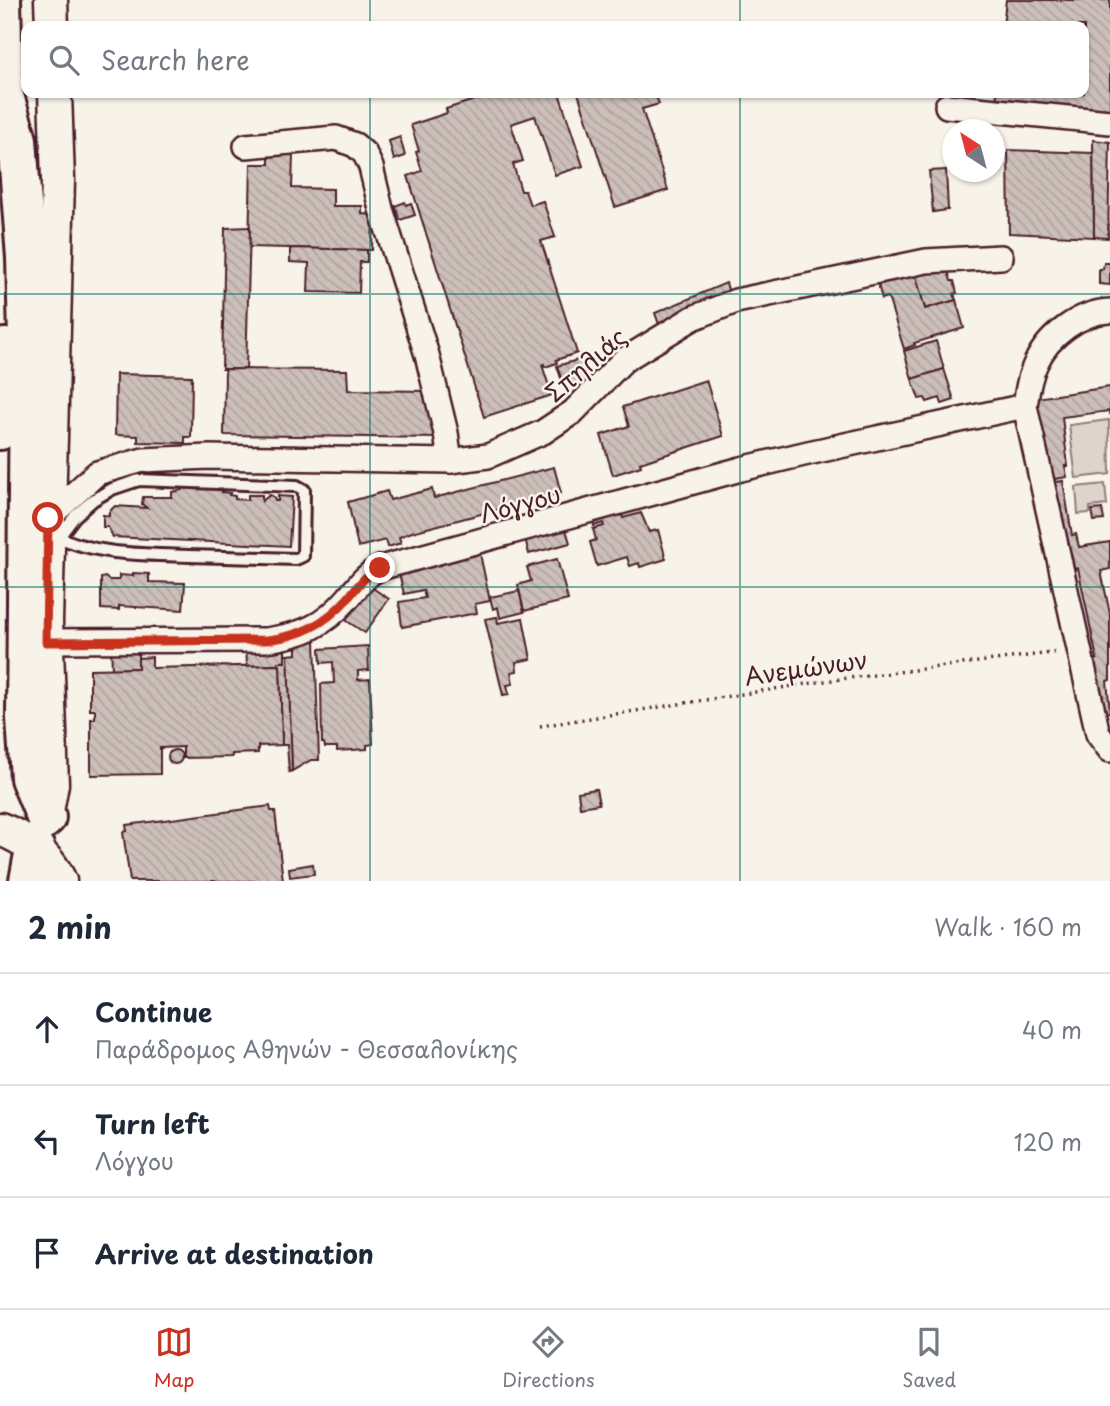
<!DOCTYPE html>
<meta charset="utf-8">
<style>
:root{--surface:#fff;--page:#f2f2f3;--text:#1f2937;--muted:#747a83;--line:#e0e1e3;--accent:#c8321e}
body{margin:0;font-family:"Playpen Sans",sans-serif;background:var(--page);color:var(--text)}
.compass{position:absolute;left:942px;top:119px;width:63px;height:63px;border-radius:50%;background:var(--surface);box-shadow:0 2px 5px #0004;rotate:324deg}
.stop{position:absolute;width:21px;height:21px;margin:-16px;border:5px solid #c8321e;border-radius:50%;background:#fff}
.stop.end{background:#c8321e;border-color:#fff;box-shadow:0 2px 7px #0008}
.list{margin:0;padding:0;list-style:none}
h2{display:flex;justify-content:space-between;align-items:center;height:91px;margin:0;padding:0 28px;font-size:30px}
h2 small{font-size:23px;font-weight:400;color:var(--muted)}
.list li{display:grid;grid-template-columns:46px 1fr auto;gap:21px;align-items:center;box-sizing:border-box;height:112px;padding:0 28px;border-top:2px solid var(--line)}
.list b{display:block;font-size:26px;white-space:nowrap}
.list p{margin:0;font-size:23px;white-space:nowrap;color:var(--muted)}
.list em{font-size:23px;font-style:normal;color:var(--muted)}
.icon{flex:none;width:38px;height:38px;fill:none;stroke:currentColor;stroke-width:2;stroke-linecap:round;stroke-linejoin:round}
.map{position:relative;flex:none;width:1110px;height:881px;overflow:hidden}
.search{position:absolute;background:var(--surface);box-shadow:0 2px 5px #0004;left:21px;right:21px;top:21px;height:77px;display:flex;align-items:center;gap:18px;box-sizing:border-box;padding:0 24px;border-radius:14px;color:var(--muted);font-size:26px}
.sheet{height:427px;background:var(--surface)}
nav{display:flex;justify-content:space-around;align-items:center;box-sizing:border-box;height:98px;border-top:2px solid var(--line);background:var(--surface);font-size:19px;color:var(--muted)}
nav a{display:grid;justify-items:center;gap:4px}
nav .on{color:var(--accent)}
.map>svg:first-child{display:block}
.green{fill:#ded4cc;stroke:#947a7c;stroke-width:2}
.building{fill:url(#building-back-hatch);stroke:#4a1f2b;stroke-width:2}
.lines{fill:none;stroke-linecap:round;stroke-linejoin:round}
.lane-casing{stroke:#4a1f2b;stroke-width:16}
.street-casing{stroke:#4a1f2b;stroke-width:28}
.secondary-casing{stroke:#4a1f2b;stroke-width:37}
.highway-casing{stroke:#4a1f2b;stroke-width:44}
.path{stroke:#4a1f2b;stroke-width:3.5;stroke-dasharray:2 5;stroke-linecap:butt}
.lane{stroke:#f7f3e8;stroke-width:10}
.street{stroke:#f7f3e8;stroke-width:23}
.secondary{stroke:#f7f3e8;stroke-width:32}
.highway{stroke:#f7f3e8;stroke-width:38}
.route{stroke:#c8321e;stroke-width:9}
.grid{fill:none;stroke:#0f766e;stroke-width:2;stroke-opacity:0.55}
.labels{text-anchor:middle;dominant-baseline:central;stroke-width:5;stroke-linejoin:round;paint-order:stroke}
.street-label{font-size:24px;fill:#4a1f2b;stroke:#f7f3e8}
</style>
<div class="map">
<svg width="1110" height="881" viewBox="0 0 1110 881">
<defs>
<pattern id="building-back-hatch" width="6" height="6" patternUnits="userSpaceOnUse" patternTransform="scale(1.75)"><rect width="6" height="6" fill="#ccbfb9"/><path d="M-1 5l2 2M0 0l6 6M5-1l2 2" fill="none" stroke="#b1a49f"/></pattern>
</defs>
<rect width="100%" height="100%" fill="#f7f3e8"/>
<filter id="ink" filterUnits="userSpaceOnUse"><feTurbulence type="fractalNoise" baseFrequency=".0143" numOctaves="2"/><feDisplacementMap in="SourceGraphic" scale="14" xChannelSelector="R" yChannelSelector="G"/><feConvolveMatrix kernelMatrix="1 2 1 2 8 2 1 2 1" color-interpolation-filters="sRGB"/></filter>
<g filter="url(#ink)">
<!-- green -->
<g class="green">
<path d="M1109,420l1,54 -34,4 -7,-53z"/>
<path d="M1105,484l2,21 -17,2v6l-12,1 -2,-27z"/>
</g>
<!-- building -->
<g class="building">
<path d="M1006,0h104v110l-114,-10 1,-7h87v-67h-81z"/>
<path d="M496,93h63l24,73 -28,9 -20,-59 -24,8 12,37 -10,3 8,27h4l5,14 13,-4 12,36 -14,4 36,112 -21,7 1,3 -12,4 -1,-3 -2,1 10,30 -68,22 -76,-241 14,-5 -6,-19 3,-1 -8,-26 36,-12 -1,-4z"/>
<path d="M578,93h77l4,11 -17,5 26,81 -53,17z"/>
<path d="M400,137l5,19 -11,4 -5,-19z"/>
<path d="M1093,140l17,2 -2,96 -14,-1z"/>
<path d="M1008,150l85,3 1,84 -85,-4z"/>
<path d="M269,153l24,1 -1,34 41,1v17h29v8l11,1 -1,35 -123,-3 2,-83h18z"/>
<path d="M946,170l2,40 -15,2 -4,-41z"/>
<path d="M405,202l1,3 5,-2 4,12 -15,5 -5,-14z"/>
<path d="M250,227l-4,142h-24l3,-141z"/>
<path d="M290,248l77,2v12h-7l-1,31 -51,-1 1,-29 -19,-1z"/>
<path d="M1104,263h6v22l-11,-1v-15h4z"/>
<path d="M946,264l5,17h3l3,12 -3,1 2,6 -31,9 -10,-36z"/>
<path d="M915,273l10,36 31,-9 8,28 -50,15 1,2 -11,4 -16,-52 -6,2 -4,-14z"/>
<path d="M726,283l4,13 -70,31 -5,-14z"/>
<path d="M936,341l8,28 -32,10 -8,-28z"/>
<path d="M581,359l8,23 -24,8 -8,-24z"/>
<path d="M225,369l122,1 1,20 82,1 8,47 -214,-3z"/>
<path d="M944,369l10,31 -12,4 -2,-6 -13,4 -2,-4 -6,1 -7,-20z"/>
<path d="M116,374l76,2 -1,61h-6v6l-47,-1v-6l-23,-1z"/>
<path d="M706,380l17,56 -83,27 1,3 -28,9 -12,-40 28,-9 -6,-19z"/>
<path d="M1110,387v28l-1,-4 -47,6 6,49h-3l2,11 -18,3 -13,-82z"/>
<path d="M554,467l7,26 -149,39 -13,5 2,6 -13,4 -2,-7 -28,7 -10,-45 39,-11 3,9 42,-11 2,9z"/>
<path d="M183,478l39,2v12l8,1 -1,2 6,1v3l13,1v-5h14v6l8,-6 4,2 1,4h3v-5l14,1 -3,49 -176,-9 -5,-10h-5v-12l6,1v-4l6,-6 32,2 -5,-4 1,-7h29v-5l10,-2z"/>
<path d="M1063,481l9,54 4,-1 3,13 31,-5v27l-9,2 9,43v66l-3,1 3,31 -7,1 -12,-53 6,-1 -19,-91 -10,3 -19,-88z"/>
<path d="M1102,509l2,11 -10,1 -2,-11z"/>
<path d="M621,511l2,7 18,-5 8,19 9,-2 8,29 -26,8 -1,-4 -9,3 -3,-9 -30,9 -7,-24 6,-2 -3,-11 11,-3 -1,-3 -9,3 -1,-7z"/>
<path d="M565,526l5,17 -41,11 -4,-16z"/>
<path d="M479,549l11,52 -15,3 2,9 -75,14 -3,-25 26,-4 -2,-8 -19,4 -6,-25z"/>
<path d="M557,559l11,41 -44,11 -6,-26 13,-4 -4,-14z"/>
<path d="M133,573l16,1v8l36,1 -2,27 -64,-4v4l-18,-1v-31l4,-1 4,3h10v-5l14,1z"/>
<path d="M368,585l21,14 -24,34 -21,-14z"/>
<path d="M519,591l5,21 -24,6 -2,-11 -5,2 -3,-12z"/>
<path d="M497,617l1,6 25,-5 8,41 -15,3 1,9 -6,1 2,12 -6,1 2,9 -6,1 -18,-76z"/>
<path d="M297,640h18l4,120h-8l-19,11 -4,-116 9,-1z"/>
<path d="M285,643v19h-7v3l-31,1 -1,-22z"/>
<path d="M111,646h27v22l-26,1z"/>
<path d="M368,646l1,24 -11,1v9l12,-1 3,65 -6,1v4l-30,2v-4h-12l-1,-4h-2l-1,-59 13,-1 -1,-21 -12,1 -1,-14z"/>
<path d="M285,655h3l4,116 -3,1 -2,-27h-5l-2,-80h-2v-3h7z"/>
<path d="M152,657v11l128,-3 2,80 -24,1v7l-26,1v3l-49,1v-11l-23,1v26l-69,1v-56h4v-9h-5v-41l48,-1v-10z"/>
<circle cx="175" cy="757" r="7"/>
<path d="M596,789l3,15 -19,3 -2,-15z"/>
<path d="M270,806l1,5h4l8,70h-153l-7,-49 4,-1 -1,-6z"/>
<path d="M313,864l1,10 -24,3 -1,-9z"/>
</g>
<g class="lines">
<!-- lane casing -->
<g class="lane-casing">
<path id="lane" d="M52,534c43,22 90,20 137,22 36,1 71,2 107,3l7,-3 1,-66 -7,-4 -158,-6 -27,9 -19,11 -18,16 -16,21"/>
</g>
<!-- street casing -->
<g class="street-casing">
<g id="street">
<path d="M947,106l163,16"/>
<path d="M246,146l90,-8 19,7 10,9 6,13 10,42 46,146 19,78 4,28"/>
<path d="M1110,311c-30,1 -62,25 -74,52 -7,14 -9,29 -11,43l73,328 12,16"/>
<path d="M48,518l49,-45 46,-13 66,-3 241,4 38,-5 55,-24 30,-20 51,-52 69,-42 43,-17 190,-40 75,-4"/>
<path d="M46,641l220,-1c37,-5 58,-14 82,-42 10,-12 18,-24 32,-30l361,-99 67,-16 217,-47"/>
</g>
</g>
<!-- secondary casing -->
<g class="secondary-casing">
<g id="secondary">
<path d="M51,0l1,26"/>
<path d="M45,822l7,-38 -6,-163 12,-441 -3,-87"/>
<path d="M0,829c25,9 49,27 60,52"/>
</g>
</g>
<!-- highway casing -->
<g class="highway-casing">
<g id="highway">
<path d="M1,0l3,120"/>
<path d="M3,93l14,47 9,117 3,123 -3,338 4,60 16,39"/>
<path d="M0,430l5,-82"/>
<path d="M29,881l6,-32"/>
</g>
</g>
<!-- path -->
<path class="path" d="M540,726l285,-45 234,-29"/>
<!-- lane -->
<use href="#lane" class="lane"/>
<!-- street -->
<use href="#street" class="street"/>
<!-- secondary -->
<use href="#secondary" class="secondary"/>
<!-- highway -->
<use href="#highway" class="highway"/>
</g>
</g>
<g class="lines" filter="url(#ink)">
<!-- route -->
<path class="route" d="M48,518l-2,124 221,-2c34,-4 58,-16 81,-42 10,-12 18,-24 32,-30"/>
</g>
<!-- grid -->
<path class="grid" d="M370,0v26M740,0v26M370,93v788M740,93v788M0,294h1110M0,587h1110"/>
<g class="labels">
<!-- street labels -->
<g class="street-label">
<text transform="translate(585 364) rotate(-41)">Σπηλιάς</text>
<text transform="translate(520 503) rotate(-15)">Λόγγου</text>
<text transform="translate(806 667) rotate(-8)">Ανεμώνων</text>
</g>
</g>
</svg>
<svg class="compass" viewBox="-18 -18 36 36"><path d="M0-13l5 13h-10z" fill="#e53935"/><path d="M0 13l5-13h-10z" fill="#747a83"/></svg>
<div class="stop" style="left:48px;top:518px"></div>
<div class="stop end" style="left:380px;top:568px"></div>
<div class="search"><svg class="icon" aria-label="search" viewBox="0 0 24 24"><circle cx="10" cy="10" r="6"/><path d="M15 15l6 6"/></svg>Search here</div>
</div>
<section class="sheet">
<h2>2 min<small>Walk · 160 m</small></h2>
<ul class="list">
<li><svg class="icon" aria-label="ahead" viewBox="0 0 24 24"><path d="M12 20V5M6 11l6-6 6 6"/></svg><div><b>Continue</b><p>Παράδρομος Αθηνών - Θεσσαλονίκης</p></div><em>40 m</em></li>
<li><svg class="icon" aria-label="left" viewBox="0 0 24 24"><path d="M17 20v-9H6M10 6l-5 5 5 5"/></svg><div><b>Turn left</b><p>Λόγγου</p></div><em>120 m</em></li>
<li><svg class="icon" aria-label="arrive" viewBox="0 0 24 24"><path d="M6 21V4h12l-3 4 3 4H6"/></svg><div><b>Arrive at destination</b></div></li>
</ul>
</section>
<nav>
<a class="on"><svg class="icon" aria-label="map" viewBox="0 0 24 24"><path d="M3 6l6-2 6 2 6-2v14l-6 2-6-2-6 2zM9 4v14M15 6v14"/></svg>Map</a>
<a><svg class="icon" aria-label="directions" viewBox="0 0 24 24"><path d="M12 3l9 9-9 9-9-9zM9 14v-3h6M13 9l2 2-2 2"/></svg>Directions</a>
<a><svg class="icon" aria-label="saved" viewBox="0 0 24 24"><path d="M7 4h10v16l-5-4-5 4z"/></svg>Saved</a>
</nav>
